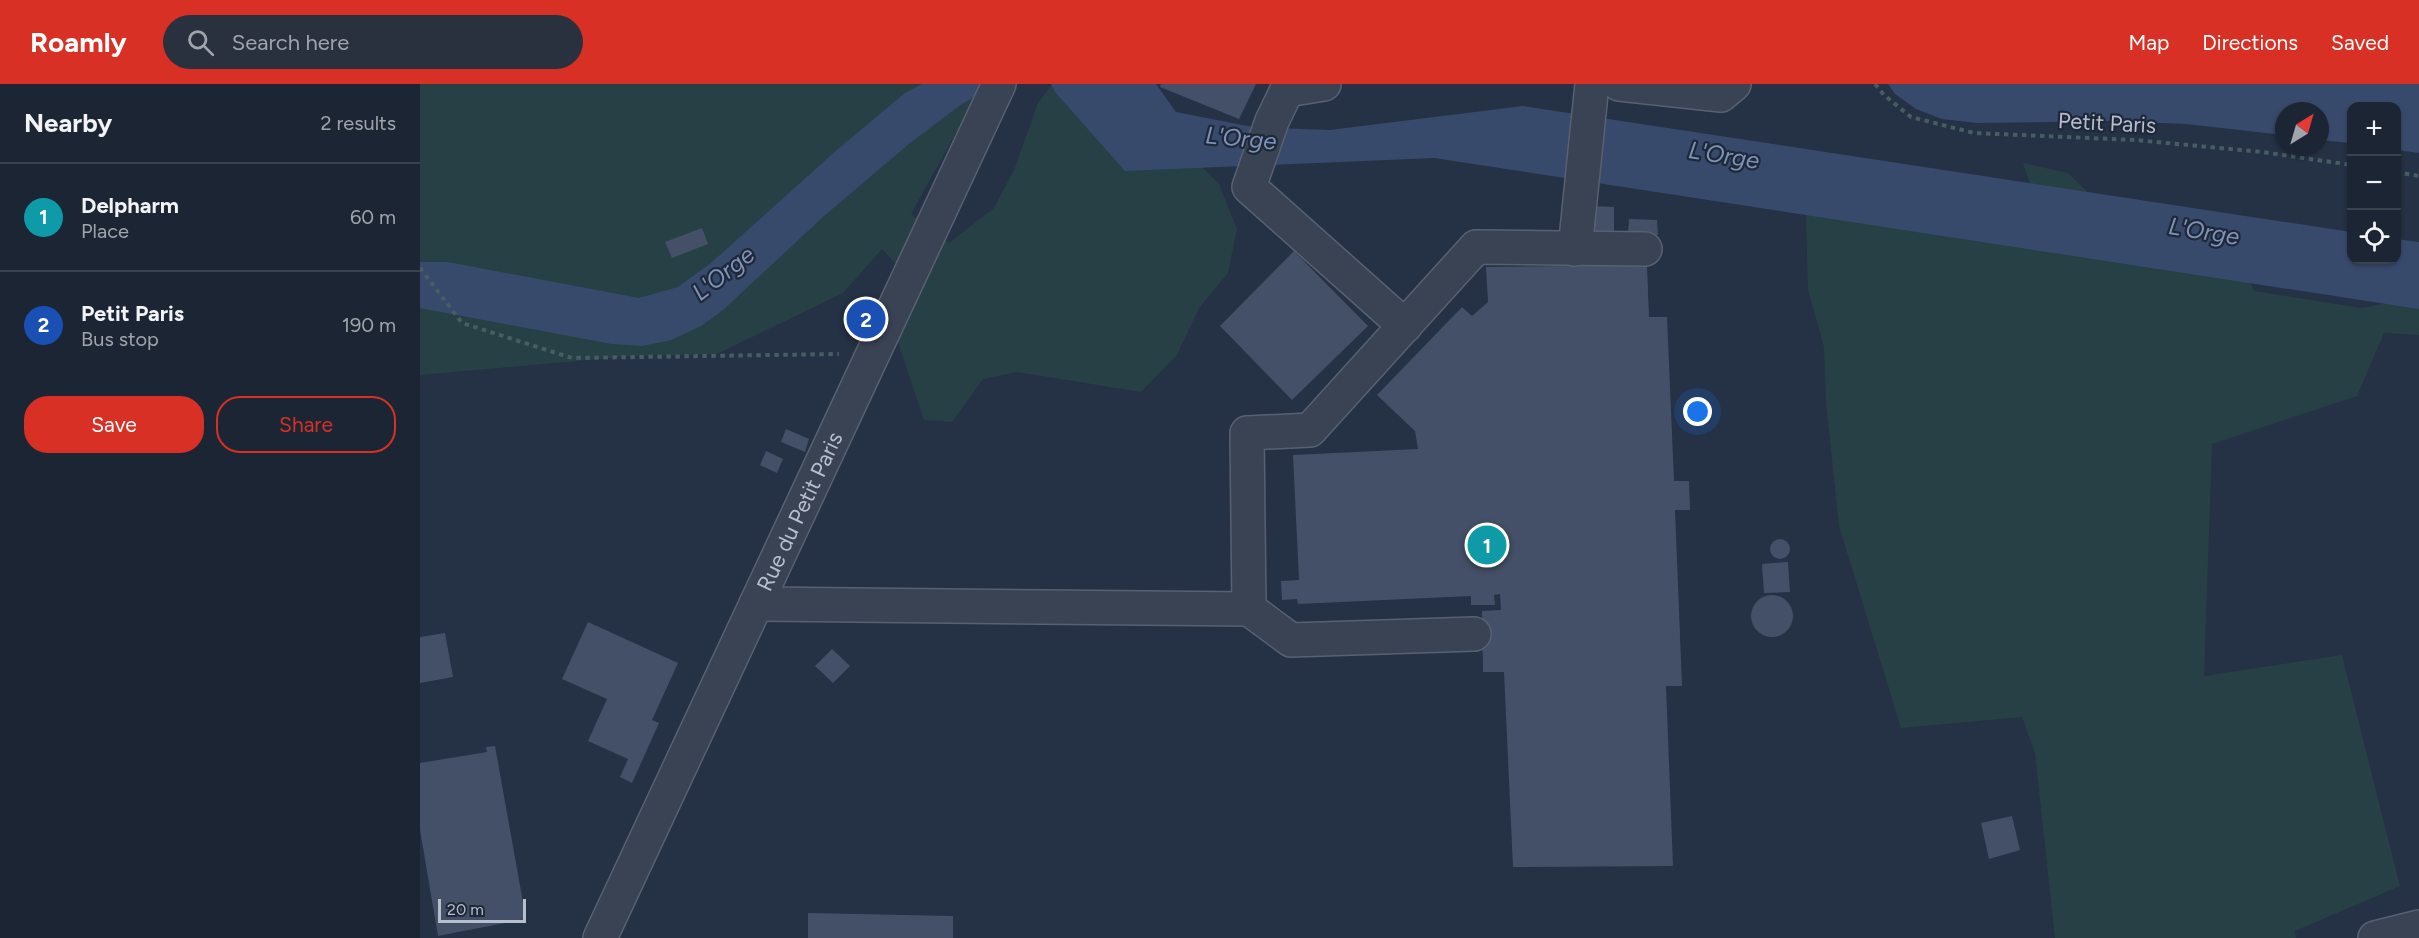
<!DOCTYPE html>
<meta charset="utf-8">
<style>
:root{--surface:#1c2533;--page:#29313f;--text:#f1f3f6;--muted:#a0a5ac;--line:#3a424e;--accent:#d93025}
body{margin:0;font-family:Figtree,sans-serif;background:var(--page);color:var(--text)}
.controls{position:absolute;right:18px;top:18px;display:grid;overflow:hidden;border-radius:12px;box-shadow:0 2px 4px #0004}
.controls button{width:54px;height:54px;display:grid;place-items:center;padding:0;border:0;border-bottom:2px solid var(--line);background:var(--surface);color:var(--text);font:30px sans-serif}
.compass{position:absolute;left:1855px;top:18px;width:54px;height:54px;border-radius:50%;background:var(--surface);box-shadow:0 2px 4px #0004;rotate:37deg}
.scale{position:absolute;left:18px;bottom:15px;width:88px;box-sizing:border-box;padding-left:6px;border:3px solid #b7becd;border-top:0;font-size:16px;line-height:21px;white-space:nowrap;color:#b7becd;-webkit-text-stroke:4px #1f2839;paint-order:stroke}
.you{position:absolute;left:1278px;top:328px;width:21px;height:21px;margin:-15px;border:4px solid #fff;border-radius:50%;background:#1a73e8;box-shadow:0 0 0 9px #1a73e833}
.badge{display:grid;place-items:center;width:39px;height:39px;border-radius:50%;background:var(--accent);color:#fff;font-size:20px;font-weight:700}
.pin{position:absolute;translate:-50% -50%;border:3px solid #fff;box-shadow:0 2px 6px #0006}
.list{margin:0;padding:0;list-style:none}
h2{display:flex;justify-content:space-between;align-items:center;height:78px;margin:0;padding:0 24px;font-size:26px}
h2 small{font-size:20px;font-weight:400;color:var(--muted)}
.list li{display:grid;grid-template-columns:39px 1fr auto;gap:18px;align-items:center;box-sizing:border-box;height:108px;padding:0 24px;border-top:2px solid var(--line)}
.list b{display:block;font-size:22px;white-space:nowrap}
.list p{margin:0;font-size:20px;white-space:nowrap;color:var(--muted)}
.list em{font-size:20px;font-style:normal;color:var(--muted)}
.actions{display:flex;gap:12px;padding:18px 24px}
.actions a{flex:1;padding:14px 0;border:2px solid var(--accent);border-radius:24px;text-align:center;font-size:21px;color:var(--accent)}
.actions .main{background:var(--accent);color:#fff}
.icon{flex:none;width:33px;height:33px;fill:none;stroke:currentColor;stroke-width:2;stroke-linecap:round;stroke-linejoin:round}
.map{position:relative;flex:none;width:1999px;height:854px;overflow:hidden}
header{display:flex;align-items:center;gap:36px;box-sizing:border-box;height:84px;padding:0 30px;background:var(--accent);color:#fff}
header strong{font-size:28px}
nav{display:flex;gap:33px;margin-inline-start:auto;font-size:21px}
.search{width:420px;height:54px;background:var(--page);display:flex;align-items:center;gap:15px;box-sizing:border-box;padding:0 21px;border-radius:33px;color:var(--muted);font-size:22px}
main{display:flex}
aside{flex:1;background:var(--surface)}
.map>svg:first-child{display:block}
.green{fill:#274045}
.water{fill:#384a6c}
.building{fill:#445067}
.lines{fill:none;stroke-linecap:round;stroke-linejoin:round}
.minor-casing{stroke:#586171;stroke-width:36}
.path{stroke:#465d61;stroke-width:4;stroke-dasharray:4.5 4.5;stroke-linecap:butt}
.minor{stroke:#3a4354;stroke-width:33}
.labels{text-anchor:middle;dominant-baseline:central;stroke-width:4.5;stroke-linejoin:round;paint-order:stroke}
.street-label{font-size:22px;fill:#b7becd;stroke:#1f2839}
.water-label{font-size:24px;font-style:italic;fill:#7d92b6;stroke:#1f2839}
</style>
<header>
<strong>Roamly</strong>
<div class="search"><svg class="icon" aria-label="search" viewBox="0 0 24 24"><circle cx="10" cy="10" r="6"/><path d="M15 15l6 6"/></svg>Search here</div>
<nav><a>Map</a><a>Directions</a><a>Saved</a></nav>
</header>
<main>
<aside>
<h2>Nearby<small>2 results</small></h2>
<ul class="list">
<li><span class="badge" style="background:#0f9aa8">1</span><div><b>Delpharm</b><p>Place</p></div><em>60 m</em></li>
<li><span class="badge" style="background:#1a4fb4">2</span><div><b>Petit Paris</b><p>Bus stop</p></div><em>190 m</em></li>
</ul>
<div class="actions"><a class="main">Save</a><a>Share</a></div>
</aside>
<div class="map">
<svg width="1999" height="854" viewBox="0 0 1999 854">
<rect width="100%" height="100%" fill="#253144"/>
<!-- green -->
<g class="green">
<path d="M0,0h563l-72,130 38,29 45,-35 20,-38 24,-67 14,-19 131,64 36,36 18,45 -9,44 -29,35 -22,47 -36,37 -124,-20 -34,7 -31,43 -28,-2 -31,-92 10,-56 -21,-23 -39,44 -126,61 -84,2 -213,19z"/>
<path d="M1603,79l45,10 29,28 133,41 24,49 107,17 58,-11v38l-35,-2 -27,63 -145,48 -8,232 138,-21 58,231 -105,45 1,7h-241l-20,-185 -13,-36 -121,11 -62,-202 -13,-124 -2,-55 -16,-57 -2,-75 22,-15 205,-8z"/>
</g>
<!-- water -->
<g class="water">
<path d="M502,0h73l-36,22 -49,37 -86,73 -101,94 -22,16 -30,14 -29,6 -30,-2 -192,-36v-46h28l191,36 39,-11 33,-24 127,-114 67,-56z"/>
<path d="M631,0h105l20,28 77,15 77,3 193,-24 828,126 1,28h44l1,-21 22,3v67l-985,-151 -309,13 -70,-79z"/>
<path d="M1468,0h531v69l-22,-3 -1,-44h-44l-1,37 -31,-3v-29h-36v24l-98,-11 -75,-3 -134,2 -35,-4 -26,-10 -21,-15z"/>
</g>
<!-- building -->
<g class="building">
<path d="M741,0h95l-17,35 -79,-32z"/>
<path d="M1171,122l23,1v26l-22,-1z"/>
<path d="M1209,135l28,1 1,15 -30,-1z"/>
<path d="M282,144l6,16 -36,14 -7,-16z"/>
<path d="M874,167l74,75 -76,74 -72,-74z"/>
<path d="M1227,181l2,52h18l7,164h15l1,29h-15l7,176h-16l7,180 -160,1 -9,-195h-21l-1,-61 19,-1 -1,-16 -6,1 1,10h-24v-9l-173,8 -1,-5 -15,1 -1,-19 18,-1 -6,-125 125,-6 -3,-18 -38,-36 85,-88 10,9 16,-14 -2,-35z"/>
<path d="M366,345l23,10 -4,13 -24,-10z"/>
<path d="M346,367l17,8 -6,14 -17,-8z"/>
<circle cx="1360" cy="465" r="10"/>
<path d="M1368,478l2,30 -26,1 -2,-29z"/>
<circle cx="1352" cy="532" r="21"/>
<path d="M168,538l90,41 -26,57 7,3 -27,60 -12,-6 8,-18 -40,-18 19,-42 -45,-20z"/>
<path d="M25,549l8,44 -33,6v-46z"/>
<path d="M412,565l18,17 -17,17 -18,-17z"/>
<path d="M75,662l31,173 -88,17 -18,-106v-67l67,-11 -1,-5z"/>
<path d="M1592,732l8,34 -31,9 -8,-36z"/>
<path d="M388,829l145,3v22h-145z"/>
</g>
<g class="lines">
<!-- minor casing -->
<g class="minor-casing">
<g id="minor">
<path d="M904,0l-37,6 -15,31 -23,66 156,139"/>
<path d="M1199,0l102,11 13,-11"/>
<path d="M1155,165l17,-165"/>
<path d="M336,520l493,5 -2,-176 63,-3 166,-183 169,2"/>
<path d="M829,525l42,31 183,-6"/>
<path id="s1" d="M180,854l399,-854"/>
<path d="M1955,854l44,-11"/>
</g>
</g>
<!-- path -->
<g class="path">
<path d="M1455,0l9,11 27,22 63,16 161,7 127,12 90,13"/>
<path d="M1976,88l23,4"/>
<path d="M0,184l42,55 110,35 267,-4"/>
</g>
<!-- minor -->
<use href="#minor" class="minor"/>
</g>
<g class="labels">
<!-- street labels -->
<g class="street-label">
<text transform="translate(1687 39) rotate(3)">Petit Paris</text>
<text stroke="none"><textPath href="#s1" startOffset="471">Rue du Petit Paris</textPath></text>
</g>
<!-- water labels -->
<g class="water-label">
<text transform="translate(821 54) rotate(5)">L'Orge</text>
<text transform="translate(1304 71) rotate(9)">L'Orge</text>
<text transform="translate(1784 147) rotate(9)">L'Orge</text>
<text transform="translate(303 189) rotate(-38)">L'Orge</text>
</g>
</g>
</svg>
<div class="controls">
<button>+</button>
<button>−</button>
<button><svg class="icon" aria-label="locate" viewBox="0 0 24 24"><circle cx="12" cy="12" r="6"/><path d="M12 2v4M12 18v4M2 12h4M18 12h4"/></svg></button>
</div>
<svg class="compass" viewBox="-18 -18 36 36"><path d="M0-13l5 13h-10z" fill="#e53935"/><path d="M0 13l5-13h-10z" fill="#a0a5ac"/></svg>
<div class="scale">20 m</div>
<div class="you"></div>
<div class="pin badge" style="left:1067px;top:461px;background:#0f9aa8">1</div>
<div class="pin badge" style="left:446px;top:235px;background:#1a4fb4">2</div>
</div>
</main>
